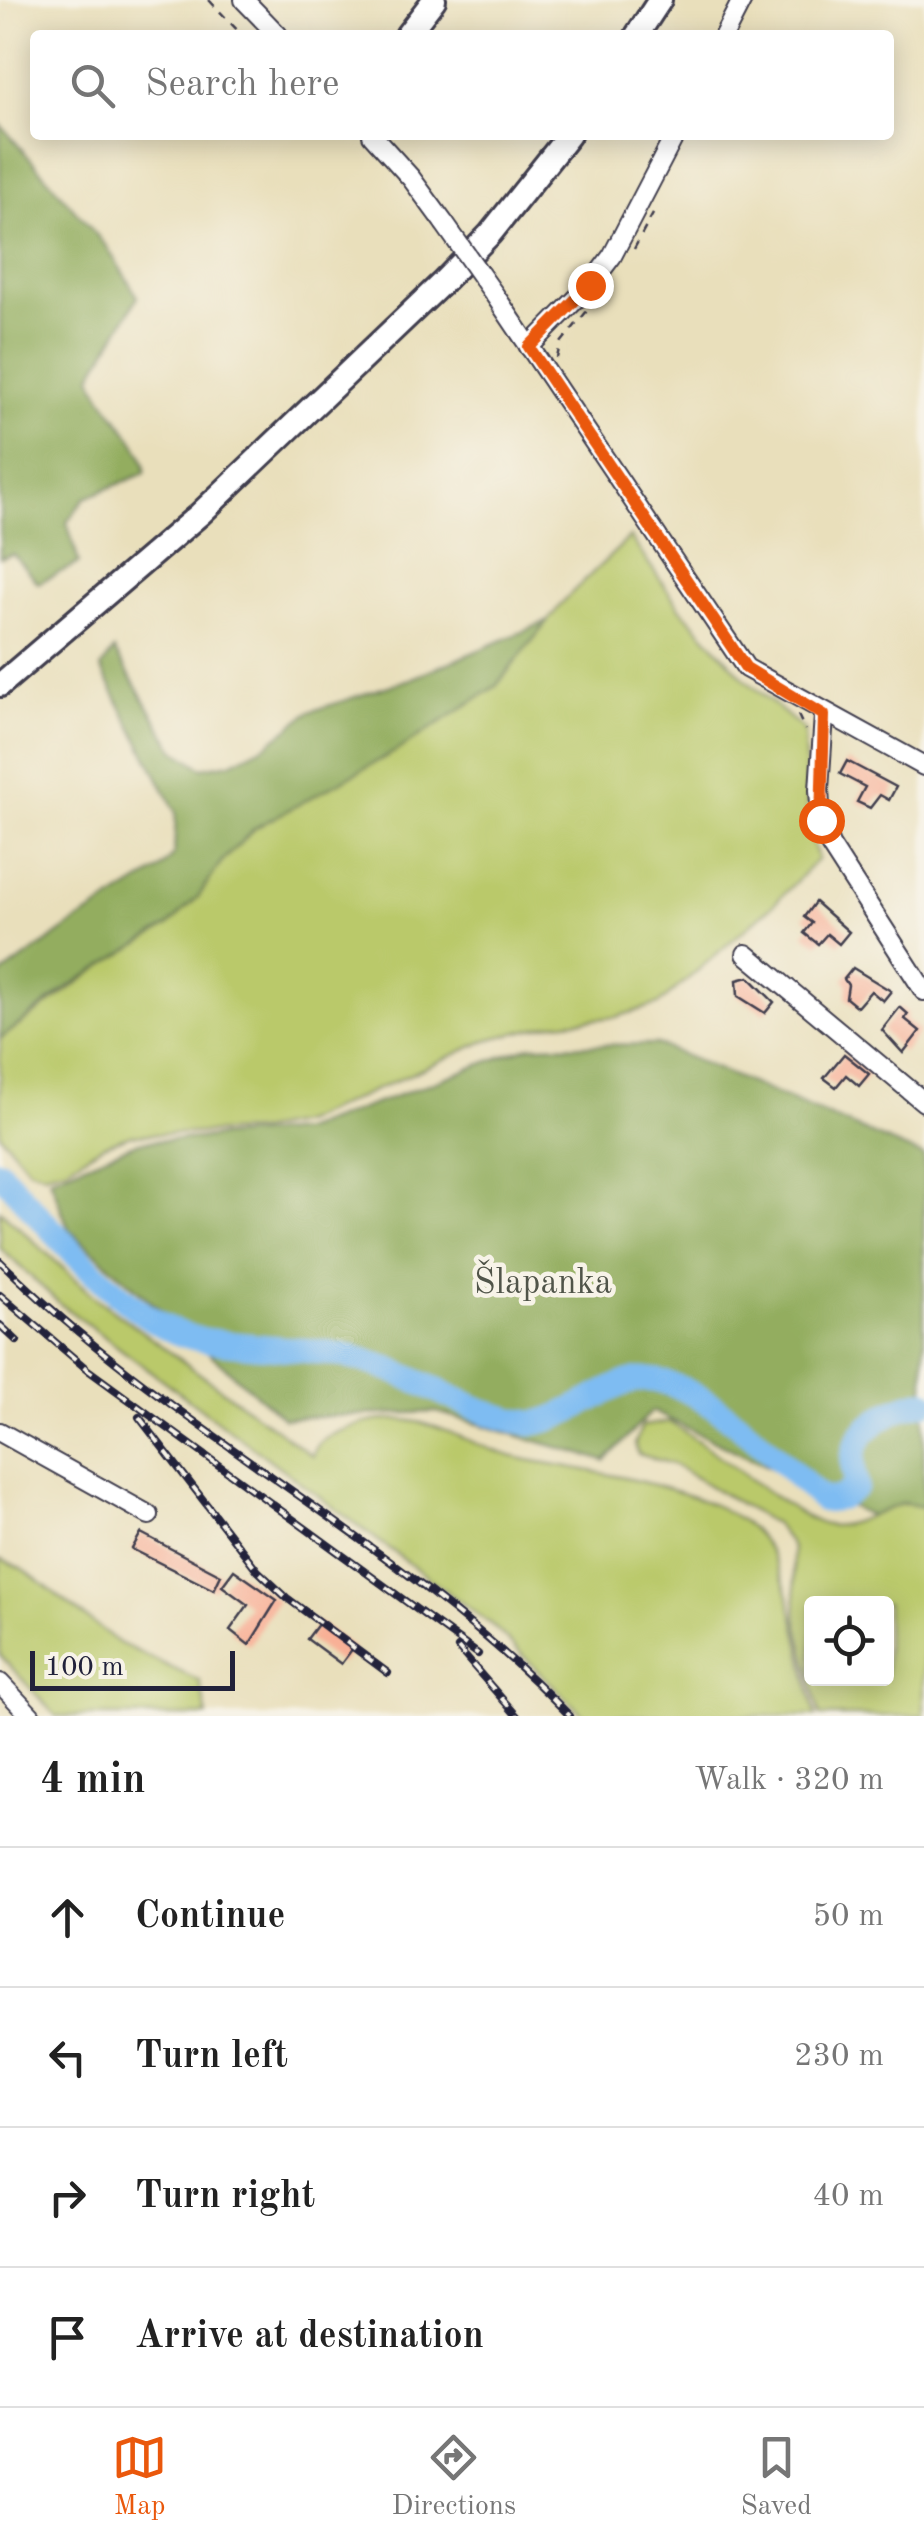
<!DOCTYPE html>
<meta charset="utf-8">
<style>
:root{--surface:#fff;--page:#f2f2f2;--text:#222;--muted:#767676;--line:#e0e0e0;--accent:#ea580c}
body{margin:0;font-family:"Old Standard TT",serif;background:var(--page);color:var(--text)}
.controls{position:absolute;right:30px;bottom:30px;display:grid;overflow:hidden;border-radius:10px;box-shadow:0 5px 25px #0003}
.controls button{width:90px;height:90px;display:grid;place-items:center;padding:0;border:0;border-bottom:2px solid var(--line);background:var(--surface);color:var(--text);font:50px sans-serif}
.scale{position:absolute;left:30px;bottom:25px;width:205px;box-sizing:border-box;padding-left:10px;border:5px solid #22223b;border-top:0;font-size:28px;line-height:35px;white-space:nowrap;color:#22223b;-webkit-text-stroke:8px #f7f3e8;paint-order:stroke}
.stop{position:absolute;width:30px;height:30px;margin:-22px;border:8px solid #ea580c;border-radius:50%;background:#fff}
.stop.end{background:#ea580c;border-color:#fff;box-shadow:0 2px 10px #0008}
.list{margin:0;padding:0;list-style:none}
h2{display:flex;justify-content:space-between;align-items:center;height:130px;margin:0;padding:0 40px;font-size:42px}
h2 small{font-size:32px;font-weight:400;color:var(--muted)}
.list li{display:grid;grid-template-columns:65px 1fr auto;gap:30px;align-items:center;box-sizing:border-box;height:140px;padding:0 40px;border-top:2px solid var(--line)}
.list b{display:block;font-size:38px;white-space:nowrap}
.list em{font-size:32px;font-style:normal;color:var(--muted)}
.icon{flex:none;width:55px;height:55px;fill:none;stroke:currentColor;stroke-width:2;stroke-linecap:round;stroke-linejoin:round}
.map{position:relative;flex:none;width:924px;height:1716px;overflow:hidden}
.search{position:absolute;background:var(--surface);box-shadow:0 5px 25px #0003;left:30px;right:30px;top:30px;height:110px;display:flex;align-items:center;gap:25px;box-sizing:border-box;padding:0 35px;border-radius:10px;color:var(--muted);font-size:38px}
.sheet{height:690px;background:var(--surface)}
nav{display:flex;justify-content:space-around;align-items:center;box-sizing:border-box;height:140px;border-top:2px solid var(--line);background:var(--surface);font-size:28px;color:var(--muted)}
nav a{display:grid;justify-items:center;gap:5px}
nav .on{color:var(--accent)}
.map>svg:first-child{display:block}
.green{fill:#bac96b;stroke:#6e7653;stroke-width:2.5;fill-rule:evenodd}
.forest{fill:#93ad5f;stroke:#5a684d;stroke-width:2.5}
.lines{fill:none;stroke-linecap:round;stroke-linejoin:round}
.river{stroke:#7ebcf2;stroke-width:25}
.building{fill:#f8b096}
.minor-casing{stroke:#403e4e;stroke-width:22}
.major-casing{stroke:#403e4e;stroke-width:28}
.path{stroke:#403e4e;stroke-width:2.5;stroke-dasharray:8 8;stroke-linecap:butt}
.minor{stroke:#fff;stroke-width:18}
.major{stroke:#fff;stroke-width:22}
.rail-casing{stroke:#22223b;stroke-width:8}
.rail{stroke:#f7f3e8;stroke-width:4;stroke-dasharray:11;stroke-linecap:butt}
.minor-bridge-casing{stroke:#403e4e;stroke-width:22;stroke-linecap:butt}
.minor-bridge{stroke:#fff;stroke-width:18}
.route{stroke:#ea580c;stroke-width:12}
.labels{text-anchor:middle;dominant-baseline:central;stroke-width:9;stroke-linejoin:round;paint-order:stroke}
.park-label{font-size:35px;fill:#505449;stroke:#f7f3e8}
</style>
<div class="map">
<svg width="924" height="1716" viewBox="0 0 924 1716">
<rect width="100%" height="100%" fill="#f7f3e8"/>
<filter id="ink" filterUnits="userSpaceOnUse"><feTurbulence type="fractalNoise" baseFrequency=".01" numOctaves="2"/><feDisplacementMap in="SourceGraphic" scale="20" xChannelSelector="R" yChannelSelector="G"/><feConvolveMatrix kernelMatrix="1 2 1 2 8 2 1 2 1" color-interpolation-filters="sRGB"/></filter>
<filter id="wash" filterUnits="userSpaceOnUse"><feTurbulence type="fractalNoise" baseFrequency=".0048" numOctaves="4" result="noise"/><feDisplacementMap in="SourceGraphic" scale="40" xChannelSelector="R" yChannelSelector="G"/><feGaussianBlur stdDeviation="2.25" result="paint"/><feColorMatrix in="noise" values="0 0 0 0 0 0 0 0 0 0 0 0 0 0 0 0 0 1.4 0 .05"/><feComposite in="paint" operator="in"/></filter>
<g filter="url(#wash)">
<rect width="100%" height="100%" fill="#e9dfbb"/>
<!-- green -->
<g class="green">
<path d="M630,537l51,72 65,71 58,50 4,96 10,33 -44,45 -115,100 -43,13 -60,6 -69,17 -186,83 -43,8 -127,4 -28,10 -37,23 -22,5 -15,-4 -29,-35v-95l198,-142 24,-36 33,-33 143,-78 98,-64 70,-88z"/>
<path d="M0,1210l93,86 220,160c1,-12 13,-19 25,-24 82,-36 120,15 190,28 58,10 192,29 230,75 36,42 43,128 58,181h-232l-91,-90 -434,-323 -59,-55z"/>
<path d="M669,1422c38,21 126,97 157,103 34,6 66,-32 98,-18v209h-104l-23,-95 -5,-73 -6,-10 -10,-13 -104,-61 -34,-10 -3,-10 7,-18zM812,1604h74v74h-74z"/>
<path d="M0,1559l22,9 97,75 81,38 7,35h-151l-56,-61z"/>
</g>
<!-- forest -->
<g class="forest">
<path d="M0,124l107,123 31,50 -46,78c7,31 57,71 53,98l-60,25 -18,24 12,41 -41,20 -25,-29 -13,4z"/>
<path d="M548,621l-52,65 -98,64 -143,78 -33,33 -24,36 -30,29 -100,61 -68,52v-63l68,-49 91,-57 15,-15 2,-43 -75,-144 13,-18 60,99 28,19 28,-5 38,-19 41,-32 101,-33z"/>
<path d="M657,1044l267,112v351l-21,-4 -32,13 -219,-105 -47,50 -168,-49 -154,6 -214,-188 -19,-52 89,-36 163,-11 228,-85z"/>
</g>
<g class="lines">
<!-- river -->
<path class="river" d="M0,1172c42,48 132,154 194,166 58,12 124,7 181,26 47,15 107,55 156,59 24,1 72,-33 97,-41 62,-19 152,81 195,118l18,-2 15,-12c-1,-10 -5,-24 -2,-33 6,-29 45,-48 70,-51"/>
</g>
<g id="blocks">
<!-- building -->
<g class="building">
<path d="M847,761l49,26 -7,13 -9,-5 -10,13 -13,-6 8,-15 -25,-13z"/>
<path d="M815,902l34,30 -10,12 -12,-10 -9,10 -14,-11 8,-10 -8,-6z"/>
<path d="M853,968l38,23 -8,10 -12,-10 -14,16 -11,-9 2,-13 -4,-6z"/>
<path d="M749,977l25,25 -9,11 -27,-17 -1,-16z"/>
<path d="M900,1007l8,7 -3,5 15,12 -17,22 -21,-23z"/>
<path d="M844,1054l25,20 -10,12 -13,-11 -10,12 -12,-9z"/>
<path d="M141,1533l80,42 -7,15 -82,-41z"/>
<path d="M234,1570l43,30 -28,45 -19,-15 18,-25 -26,-19z"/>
<path d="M319,1623l34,25 -12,16 -34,-25z"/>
</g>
</g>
</g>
<g filter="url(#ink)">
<use href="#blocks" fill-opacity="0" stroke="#403e4e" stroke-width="2.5"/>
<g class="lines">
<!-- minor casing -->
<g class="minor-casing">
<g id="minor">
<path d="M244,0l34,35"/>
<path d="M724,35l18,-35"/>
<path d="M372,135l39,43 33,45"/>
<path d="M494,294l252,374 178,98"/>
<path d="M529,347l61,-62 22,-29 63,-121"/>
<path d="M824,715l-5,75 2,30 9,25 94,146"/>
<path d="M746,954l178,148"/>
<path d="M0,1432l149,83"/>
<path d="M0,1683l31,33"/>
</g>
</g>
<!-- major casing -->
<g class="major-casing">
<g id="major">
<path d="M407,35l27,-35"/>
<path d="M637,35l23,-35"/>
<path d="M0,685l200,-171 241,-230 49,-50 79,-99"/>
</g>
</g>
<!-- path -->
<g class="path">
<path d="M209,0l33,35"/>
<path d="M634,249l20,-37"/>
<path d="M557,358l3,-14 27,-33"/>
<path d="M798,715l7,15"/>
</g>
<!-- minor -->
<use href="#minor" class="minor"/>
<!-- major -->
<use href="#major" class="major"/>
<!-- rail casing -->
<g class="rail-casing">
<g id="rail">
<path d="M0,1261c173,172 401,279 570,455"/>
<path d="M0,1295l88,75 390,284"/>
<path d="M0,1325l17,16"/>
<path d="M139,1417l119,154 29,27 101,75"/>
<path d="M458,1648l59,68"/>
</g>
</g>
<!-- rail -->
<use href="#rail" class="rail"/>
<!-- minor-bridge casing -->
<g class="minor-bridge-casing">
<path id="minor-bridge" d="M444,223l50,71"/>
</g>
<!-- minor-bridge -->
<use href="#minor-bridge" class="minor-bridge"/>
</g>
</g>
<g class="lines" filter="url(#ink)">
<!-- route -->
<path class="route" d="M590,285l-61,62 217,321 78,47 -3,105"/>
</g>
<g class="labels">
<!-- park labels -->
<g class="park-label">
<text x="543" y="1283">Šlapanka</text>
</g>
</g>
</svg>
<div class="controls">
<button><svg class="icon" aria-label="locate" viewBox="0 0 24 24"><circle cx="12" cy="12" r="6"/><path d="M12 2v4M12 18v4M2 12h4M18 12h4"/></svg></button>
</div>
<div class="scale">100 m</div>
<div class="stop" style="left:821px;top:820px"></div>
<div class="stop end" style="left:590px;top:285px"></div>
<div class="search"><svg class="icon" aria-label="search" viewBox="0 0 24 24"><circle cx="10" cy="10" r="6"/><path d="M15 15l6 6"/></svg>Search here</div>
</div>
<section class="sheet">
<h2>4 min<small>Walk · 320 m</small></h2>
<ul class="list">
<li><svg class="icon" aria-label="ahead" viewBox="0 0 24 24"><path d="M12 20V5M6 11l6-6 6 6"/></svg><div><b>Continue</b></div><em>50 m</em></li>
<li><svg class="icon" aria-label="left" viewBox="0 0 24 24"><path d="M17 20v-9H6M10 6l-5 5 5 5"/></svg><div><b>Turn left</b></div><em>230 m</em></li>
<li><svg class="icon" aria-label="right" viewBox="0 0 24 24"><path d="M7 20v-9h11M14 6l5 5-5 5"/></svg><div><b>Turn right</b></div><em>40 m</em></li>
<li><svg class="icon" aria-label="arrive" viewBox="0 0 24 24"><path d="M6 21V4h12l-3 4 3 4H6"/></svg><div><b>Arrive at destination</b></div></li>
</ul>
</section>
<nav>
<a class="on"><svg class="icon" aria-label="map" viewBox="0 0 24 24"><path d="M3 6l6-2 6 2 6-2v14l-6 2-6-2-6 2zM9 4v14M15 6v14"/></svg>Map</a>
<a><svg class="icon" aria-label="directions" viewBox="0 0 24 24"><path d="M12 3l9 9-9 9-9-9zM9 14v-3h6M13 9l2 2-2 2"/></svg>Directions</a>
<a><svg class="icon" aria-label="saved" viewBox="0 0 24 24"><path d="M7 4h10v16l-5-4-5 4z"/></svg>Saved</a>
</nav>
